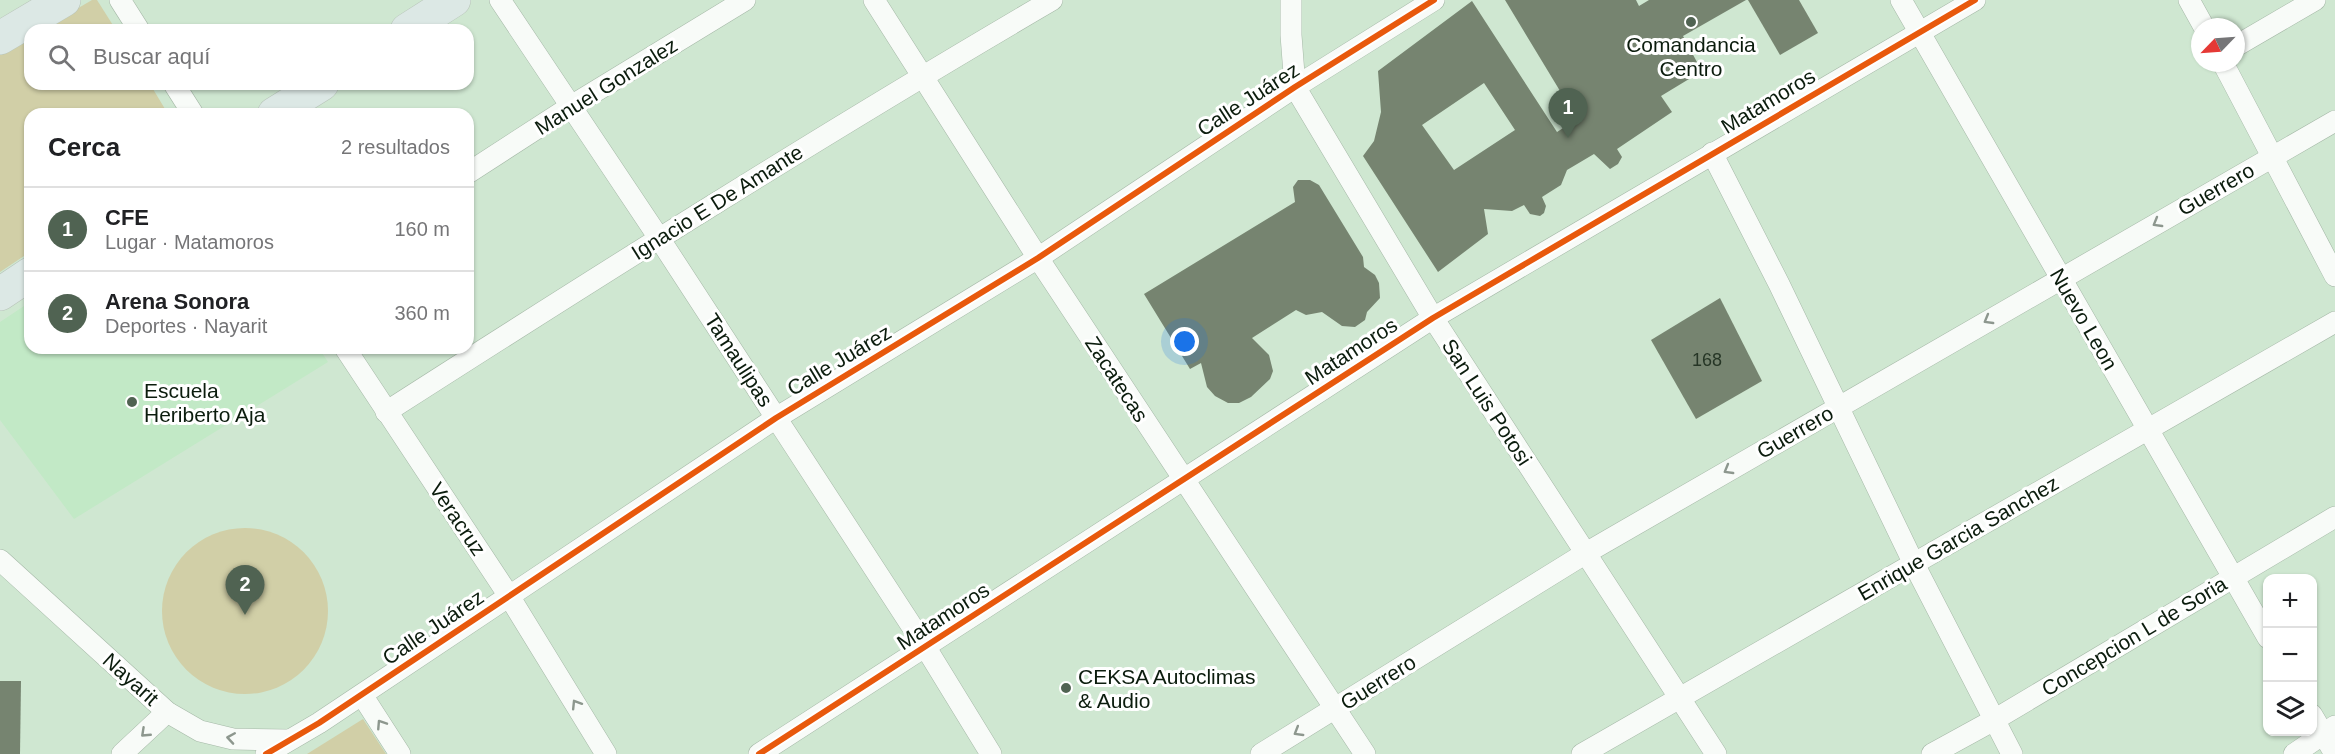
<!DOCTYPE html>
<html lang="es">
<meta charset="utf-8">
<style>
:root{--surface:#fff;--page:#f6f6f6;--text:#202124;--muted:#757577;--line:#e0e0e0;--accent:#506352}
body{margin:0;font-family:Arial,sans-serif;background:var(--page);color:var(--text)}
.controls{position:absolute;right:18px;bottom:18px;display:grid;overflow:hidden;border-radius:12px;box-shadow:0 2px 4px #0004}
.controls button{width:54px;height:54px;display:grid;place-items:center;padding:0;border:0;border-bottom:2px solid var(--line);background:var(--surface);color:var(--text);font:30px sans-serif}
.compass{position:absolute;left:2191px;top:18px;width:54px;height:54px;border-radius:50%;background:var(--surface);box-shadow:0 2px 4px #0004;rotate:245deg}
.you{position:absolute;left:1185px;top:342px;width:21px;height:21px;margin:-15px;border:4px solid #fff;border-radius:50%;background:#1a73e8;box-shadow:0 0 0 9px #1a73e833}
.badge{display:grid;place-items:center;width:39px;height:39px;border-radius:50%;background:var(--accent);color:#fff;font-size:20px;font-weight:700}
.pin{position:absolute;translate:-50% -50px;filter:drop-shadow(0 2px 3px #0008)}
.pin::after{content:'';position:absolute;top:32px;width:21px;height:18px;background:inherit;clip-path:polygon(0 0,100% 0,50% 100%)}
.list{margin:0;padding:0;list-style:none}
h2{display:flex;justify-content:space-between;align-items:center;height:78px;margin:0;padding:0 24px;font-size:26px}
h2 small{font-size:20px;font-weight:400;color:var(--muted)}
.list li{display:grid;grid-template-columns:39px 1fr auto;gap:18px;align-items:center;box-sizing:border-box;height:84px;padding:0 24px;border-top:2px solid var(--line)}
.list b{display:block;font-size:22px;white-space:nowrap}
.list p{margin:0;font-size:20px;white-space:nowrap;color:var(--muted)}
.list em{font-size:20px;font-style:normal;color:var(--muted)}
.icon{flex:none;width:33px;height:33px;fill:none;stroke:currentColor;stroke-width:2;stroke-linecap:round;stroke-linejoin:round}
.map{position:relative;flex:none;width:2335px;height:754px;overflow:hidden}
.search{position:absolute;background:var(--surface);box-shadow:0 2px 4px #0004;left:24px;top:24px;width:450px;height:66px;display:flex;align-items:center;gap:15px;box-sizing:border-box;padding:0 21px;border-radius:18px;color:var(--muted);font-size:22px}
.panel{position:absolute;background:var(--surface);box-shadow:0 2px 4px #0004;left:24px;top:108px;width:450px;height:246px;border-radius:18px}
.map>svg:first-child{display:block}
.built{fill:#c2e9c6}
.green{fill:#d1cfa7}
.building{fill:#768470;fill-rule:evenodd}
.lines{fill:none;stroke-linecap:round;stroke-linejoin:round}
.street-casing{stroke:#a5b8a7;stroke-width:22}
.primary-casing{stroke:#b8c4b9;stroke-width:34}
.street{stroke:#f8fbf8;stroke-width:21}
.primary{stroke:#dce8e5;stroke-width:33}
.cycleway-casing{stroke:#fff;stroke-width:10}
.cycleway{stroke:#e8590c;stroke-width:6}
.oneway{stroke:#8d978e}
.poi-dot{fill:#506352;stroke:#fff;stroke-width:2}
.labels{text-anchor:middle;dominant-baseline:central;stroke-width:6;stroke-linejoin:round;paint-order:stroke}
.number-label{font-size:18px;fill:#263626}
.poi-label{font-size:21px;fill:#0b1c0d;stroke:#fff;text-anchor:start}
.street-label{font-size:21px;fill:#0b1c0d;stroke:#fff}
</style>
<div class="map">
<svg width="2335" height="754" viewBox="0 0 2335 754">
<rect width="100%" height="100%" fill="#cfe7d1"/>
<!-- built -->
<path class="built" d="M30,302v46h289l9,14 -254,157 -74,-99v-98z"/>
<!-- green -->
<g class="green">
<path d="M92,0h5l19,30h-75z"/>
<path d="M30,36v48h120l18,30h-138v138l-30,20v-218z"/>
<circle cx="245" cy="611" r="83"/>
<path d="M363,719l23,35h-79z"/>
</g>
<!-- building -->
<g class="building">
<path d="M1505,0h131l3,6 10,-6h97l-63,36 15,28 -6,3 2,9 -33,20 11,16 -55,37 5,8 -4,7 -8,5 -16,-15 -27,16 -6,15 -19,12 4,9 -2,7 -4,3 -10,-2 -6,-9 -12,6 -28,-2 4,25 -50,38 -75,-116 11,-15 7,-29 -3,-41 94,-70 85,131 20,-13zM1484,83l31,47 -61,40 -32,-45z"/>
<path d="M1748,0h51l19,33 -38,22z"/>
<path d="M1298,180h12l9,5 44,72 1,10 11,8 4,8 1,15 -13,14 -2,8 -10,7 -13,-1 -20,-14 -16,3 -10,-5 -44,28 17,17 4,16 -3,8 -19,18 -12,6h-11l-13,-7 -8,-9 -6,-24 -11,6 -46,-75 151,-92 -2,-15z"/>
<path d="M1720,298l42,83 -66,38 -45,-79z"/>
<path d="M0,681h21l-1,73h-20z"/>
</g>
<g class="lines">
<!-- street casing -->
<g class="street-casing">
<g id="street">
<path d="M120,0l19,30"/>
<path d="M500,0l159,238 267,410 65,106"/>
<path d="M874,0l164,258 327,496"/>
<path d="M1291,0v35l4,52 138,231 283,436"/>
<path d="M1901,0l367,638"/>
<path d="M2189,0l15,27"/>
<path d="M2236,46l79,-46"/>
<path d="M2223,63l112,213"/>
<path d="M174,84l19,30"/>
<path d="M1712,153l67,131 135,280 98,190"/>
<path d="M468,173l105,-68 172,-105"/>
<path d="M345,348l164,248 97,158"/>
<path d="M386,412c220,-141 440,-280 666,-412"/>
<path d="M0,560l167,152 33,19 33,8 55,1"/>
<path d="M362,695l38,59"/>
<path d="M2312,715l23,39"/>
<path d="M122,754l45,-42"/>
<path d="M266,754l53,-31 457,-305 262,-160 257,-171 139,-87"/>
<path d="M759,754l674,-436 542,-318"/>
<path d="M1261,754l325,-201 749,-432"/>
<path d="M1582,754l753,-432"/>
<path d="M1932,754l62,-34 341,-203"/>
<path d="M2294,754l41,-28"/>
</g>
</g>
<!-- primary casing -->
<g class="primary-casing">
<g id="primary">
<path d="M407,30l47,-30"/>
<path d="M0,38l64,-38"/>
<path d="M274,114l48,-30"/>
<path d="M0,294l30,-20"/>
</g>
</g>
<!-- street -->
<use href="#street" class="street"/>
<!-- primary -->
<use href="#primary" class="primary"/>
<!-- cycleway casing -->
<g class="cycleway-casing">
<g id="cycleway">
<path d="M266,754l53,-31 457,-305 262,-160 257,-171 139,-87"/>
<path d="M759,754l674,-436 542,-318"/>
</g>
</g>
<!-- cycleway -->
<use href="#cycleway" class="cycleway"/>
</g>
<!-- one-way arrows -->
<defs><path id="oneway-chevron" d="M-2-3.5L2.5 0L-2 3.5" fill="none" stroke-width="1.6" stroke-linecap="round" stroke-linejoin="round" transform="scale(1.5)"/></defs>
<g class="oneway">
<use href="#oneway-chevron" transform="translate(2157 223) rotate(150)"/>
<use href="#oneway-chevron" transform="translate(1988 320) rotate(150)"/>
<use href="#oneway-chevron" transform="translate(1728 470) rotate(150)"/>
<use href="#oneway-chevron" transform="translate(576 704) rotate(-122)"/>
<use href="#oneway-chevron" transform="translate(381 724) rotate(-123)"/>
<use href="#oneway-chevron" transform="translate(1298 732) rotate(149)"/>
<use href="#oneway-chevron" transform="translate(145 733) rotate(137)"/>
<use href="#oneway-chevron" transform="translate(231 738) rotate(-171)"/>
</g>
<!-- markers -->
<g class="poi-dot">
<circle cx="1691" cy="22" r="6"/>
<circle cx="132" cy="402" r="6"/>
<circle cx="1066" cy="688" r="6"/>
</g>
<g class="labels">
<!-- number labels -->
<g class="number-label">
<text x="1707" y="360">168</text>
</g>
<!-- poi labels -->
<g class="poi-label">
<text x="1691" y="44" text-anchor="middle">Comandancia<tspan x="1691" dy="24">Centro</tspan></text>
<text x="144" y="390">Escuela<tspan x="144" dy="24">Heriberto Aja</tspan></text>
<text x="1078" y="676">CEKSA Autoclimas<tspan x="1078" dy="24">&amp; Audio</tspan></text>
</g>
<!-- street labels -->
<g class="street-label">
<text transform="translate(606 86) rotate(-32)">Manuel Gonzalez</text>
<text transform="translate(1248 99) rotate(-33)">Calle Juárez</text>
<text transform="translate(1768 101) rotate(-31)">Matamoros</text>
<text transform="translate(2216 189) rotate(-30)">Guerrero</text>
<text transform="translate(717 202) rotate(-32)">Ignacio E De Amante</text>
<text transform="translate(2084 319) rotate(60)">Nuevo Leon</text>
<text transform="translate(1351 351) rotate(-33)">Matamoros</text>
<text transform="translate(739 360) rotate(57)">Tamaulipas</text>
<text transform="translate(839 360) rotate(-31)">Calle Juárez</text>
<text transform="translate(1117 379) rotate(57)">Zacatecas</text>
<text transform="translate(1487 402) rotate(57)">San Luis Potosi</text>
<text transform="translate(1795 432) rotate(-30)">Guerrero</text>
<text transform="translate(458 519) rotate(56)">Veracruz</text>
<text transform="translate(1958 538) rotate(-30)">Enrique Garcia Sanchez</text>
<text transform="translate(943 616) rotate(-33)">Matamoros</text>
<text transform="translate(433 627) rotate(-34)">Calle Juárez</text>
<text transform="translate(2134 636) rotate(-31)">Concepcion L de Soria</text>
<text transform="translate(131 679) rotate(42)">Nayarit</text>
<text transform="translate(1378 682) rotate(-32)">Guerrero</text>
</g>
</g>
</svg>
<div class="controls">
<button>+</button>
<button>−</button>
<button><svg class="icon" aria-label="layers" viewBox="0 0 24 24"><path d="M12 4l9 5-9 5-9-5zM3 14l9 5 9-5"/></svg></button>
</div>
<svg class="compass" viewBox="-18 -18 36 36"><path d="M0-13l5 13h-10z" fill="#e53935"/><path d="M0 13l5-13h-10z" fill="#757577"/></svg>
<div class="you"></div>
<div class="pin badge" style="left:1568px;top:138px">1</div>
<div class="pin badge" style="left:245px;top:615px">2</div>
<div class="search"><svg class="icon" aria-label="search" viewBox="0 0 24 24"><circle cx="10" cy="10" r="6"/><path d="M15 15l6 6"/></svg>Buscar aquí</div>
<section class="panel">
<h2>Cerca<small>2 resultados</small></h2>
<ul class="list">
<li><span class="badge">1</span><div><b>CFE</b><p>Lugar · Matamoros</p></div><em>160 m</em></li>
<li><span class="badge">2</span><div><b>Arena Sonora</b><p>Deportes · Nayarit</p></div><em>360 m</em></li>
</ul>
</section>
</div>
